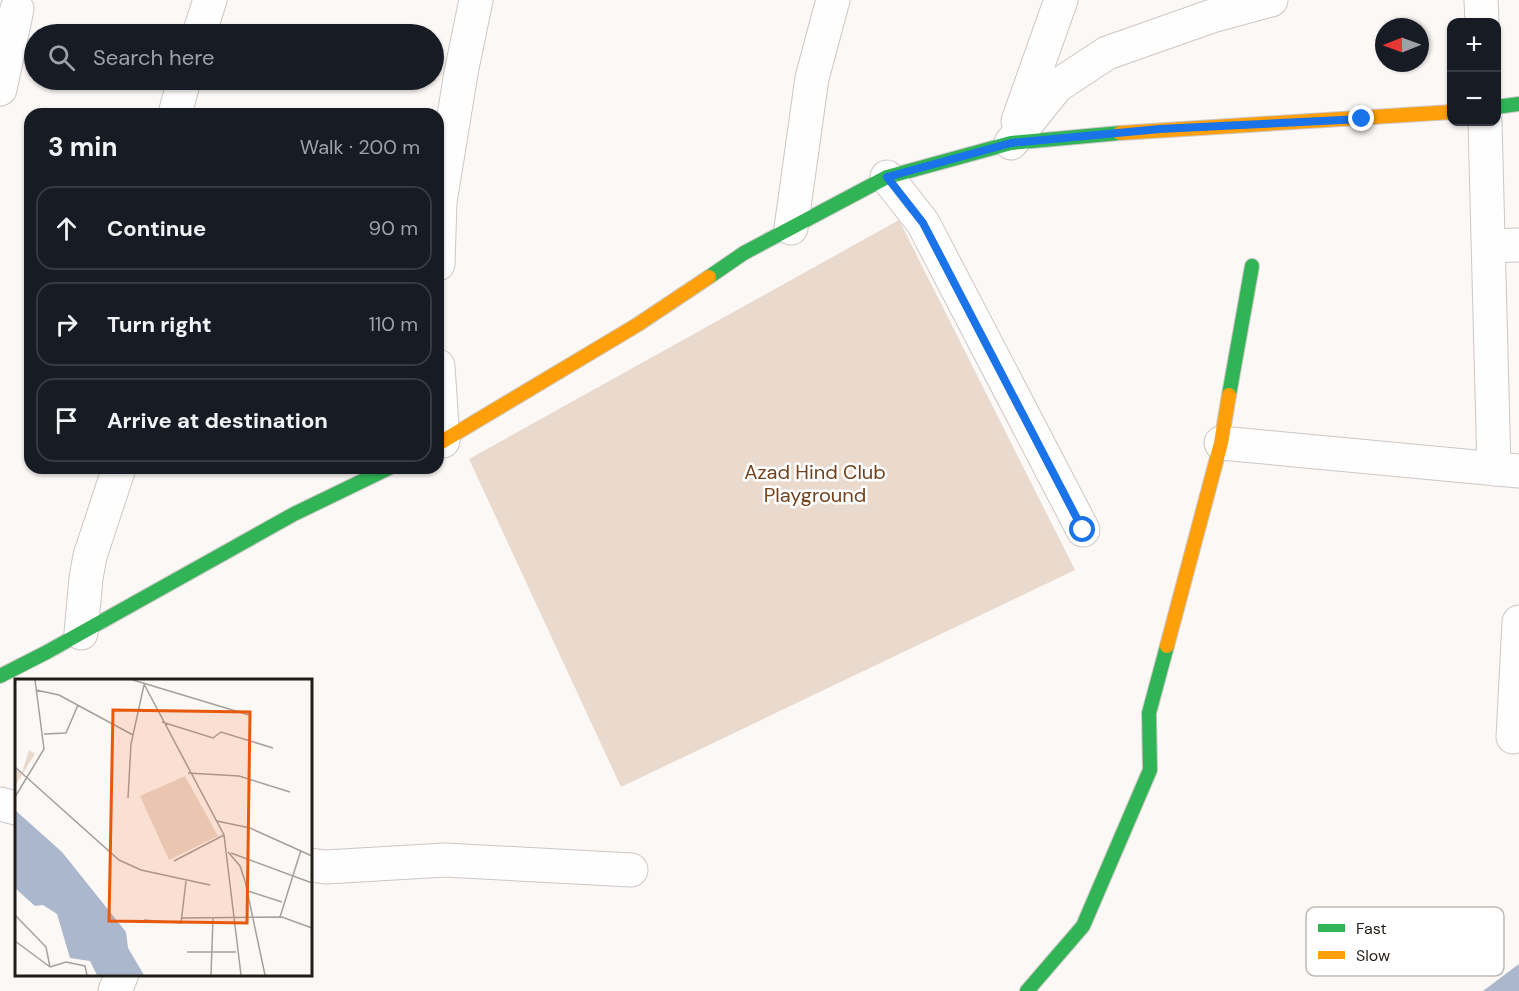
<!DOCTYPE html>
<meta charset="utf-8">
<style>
:root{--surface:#171b24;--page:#20242c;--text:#f1f3f6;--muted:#9ea1a6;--line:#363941}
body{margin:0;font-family:"DM Sans",sans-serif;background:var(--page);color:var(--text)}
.controls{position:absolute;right:18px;top:18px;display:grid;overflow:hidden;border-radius:12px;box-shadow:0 2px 4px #0004}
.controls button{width:54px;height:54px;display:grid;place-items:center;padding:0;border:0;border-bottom:2px solid var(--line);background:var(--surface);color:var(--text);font:30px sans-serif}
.compass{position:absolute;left:1375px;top:18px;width:54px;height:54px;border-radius:50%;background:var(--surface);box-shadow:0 2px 4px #0004;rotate:269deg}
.stop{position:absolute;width:18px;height:18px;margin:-14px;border:4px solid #1a73e8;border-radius:50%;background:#fff}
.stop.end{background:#1a73e8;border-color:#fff;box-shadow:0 2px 6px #0008}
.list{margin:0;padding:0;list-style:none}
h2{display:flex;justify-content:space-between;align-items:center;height:78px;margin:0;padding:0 24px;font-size:26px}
h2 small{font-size:20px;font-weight:400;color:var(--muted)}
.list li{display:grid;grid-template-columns:39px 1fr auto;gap:18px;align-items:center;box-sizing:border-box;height:84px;margin:0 12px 12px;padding:0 12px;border:2px solid var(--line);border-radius:18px}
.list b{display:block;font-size:22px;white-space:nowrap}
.list em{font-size:20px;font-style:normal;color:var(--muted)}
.icon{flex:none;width:33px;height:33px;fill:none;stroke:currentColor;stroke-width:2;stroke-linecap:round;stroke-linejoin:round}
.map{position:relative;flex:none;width:1519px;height:991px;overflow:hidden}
.search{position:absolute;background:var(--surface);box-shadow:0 2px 4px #0004;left:24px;top:24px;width:420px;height:66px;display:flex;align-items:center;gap:15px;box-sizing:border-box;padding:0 21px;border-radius:33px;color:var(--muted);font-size:22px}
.panel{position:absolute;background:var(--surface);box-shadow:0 2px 4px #0004;left:24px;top:108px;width:420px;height:366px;border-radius:18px}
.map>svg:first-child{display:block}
.green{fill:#eadace}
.water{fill:#abb7cc}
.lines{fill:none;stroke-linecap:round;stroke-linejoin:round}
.street-casing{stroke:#cdc7c4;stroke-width:35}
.fast-casing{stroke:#cdc7c4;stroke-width:16}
.slow-casing{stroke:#cdc7c4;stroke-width:16}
.street{stroke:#fffefe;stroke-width:33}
.fast{stroke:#30b455;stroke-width:14}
.slow{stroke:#ff9f0a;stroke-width:14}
.route{stroke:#1a73e8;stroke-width:8}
.labels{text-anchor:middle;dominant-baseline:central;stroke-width:5;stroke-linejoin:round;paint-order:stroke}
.park-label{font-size:20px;fill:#71421d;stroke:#fff}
.inset-road{fill:none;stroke:#a5a09c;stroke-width:1.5}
.view{fill:#e8590c;fill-opacity:0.15;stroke:#e8590c;stroke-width:3}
.inset-edge{fill:none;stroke:#221c17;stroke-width:3}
.key{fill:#fff;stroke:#bdbbb9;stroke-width:1.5}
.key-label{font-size:16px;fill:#221c17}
</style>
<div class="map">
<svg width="1519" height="991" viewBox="0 0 1519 991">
<rect width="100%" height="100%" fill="#fcf8f5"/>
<!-- green -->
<path class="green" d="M899,220l176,350 -454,217 -152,-328z"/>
<!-- water -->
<path class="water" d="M1519,964v27h-36z"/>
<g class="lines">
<!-- street casing -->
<g class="street-casing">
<g id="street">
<path d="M1481,0l1,22"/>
<path d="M199,34l11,-34"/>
<path d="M0,89l17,-80"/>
<path d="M175,114l9,-34"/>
<path d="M1018,121l43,-121"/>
<path d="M1485,122l9,347"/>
<path d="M1011,143l46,-57 50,-33 108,-38 56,-15"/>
<path d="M887,177l36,46 160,307"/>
<path d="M791,228l21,-150 21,-78"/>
<path d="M1489,246l30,-1"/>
<path d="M438,264l2,-62 21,-129 15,-73"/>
<path d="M438,366l5,75"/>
<path d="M1221,443l298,28"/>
<path d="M81,633l5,-55 4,-22 29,-88"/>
<path d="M1513,737l6,-115"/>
<path d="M0,804l16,4"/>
<path d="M310,865l16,2 119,-7 186,10"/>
<path d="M115,991l7,-17"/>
</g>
</g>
<!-- fast casing -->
<g class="fast-casing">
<g id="fast">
<path d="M1496,107l23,-3"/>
<path d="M709,277l35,-24 143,-76 124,-34 109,-10"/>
<path d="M1229,395l23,-129"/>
<path d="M0,676l47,-24 247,-138 95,-46"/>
<path d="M1027,991l56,-65 67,-156 -1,-57 18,-67"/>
</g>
</g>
<!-- slow casing -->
<g class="slow-casing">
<g id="slow">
<path d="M1120,133l332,-21"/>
<path d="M438,444l199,-119 72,-48"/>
<path d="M1167,646l54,-203 8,-48"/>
</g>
</g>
<!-- street -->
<use href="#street" class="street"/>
<!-- fast -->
<use href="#fast" class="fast"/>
<!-- slow -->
<use href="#slow" class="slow"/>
</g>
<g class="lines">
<!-- route -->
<path class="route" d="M1083,530l-160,-307 -36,-46 124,-34 149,-14 202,-10"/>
</g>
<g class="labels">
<!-- park labels -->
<g class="park-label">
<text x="815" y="472">Azad Hind Club<tspan x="815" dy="23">Playground</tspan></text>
</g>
</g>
<!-- overview -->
<g transform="translate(15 679)">
<rect width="297" height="297" fill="#fcf8f5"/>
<path d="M14,71l6,4 -20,32v-19l7,5zM170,97l33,60 -49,24 -29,-64z" fill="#eadace"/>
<path d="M0,131l47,42 64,80 2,16 16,27h-47l-7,-14 -20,-3 -13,-44 -14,-9 -8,1 -20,-18z" fill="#abb7cc"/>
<path class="inset-road" d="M118,1l116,35M129,5l80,151 17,140M21,11l23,5 74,40M147,43l51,16 8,-6 52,16M29,55l22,-1 12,-28M0,88l104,93 22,10 69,15M173,94l51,3 51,16M0,118l29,-48 -9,-69M113,119l3,-54 13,-59M202,142l33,7 62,28M213,173l12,14 5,15 20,94M216,174l81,30M159,182l50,-26M233,212l34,11M0,236l31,32 4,20M265,238l21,-67M167,239l100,-1 30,11M129,241l37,3 5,-42M0,262l35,26M172,273h49M35,288l16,-5 19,4 2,9M196,296l2,-57"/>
<path class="view" d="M98,31l137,2 -3,211 -138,-2z"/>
<rect width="297" height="297" class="inset-edge"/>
</g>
<!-- legend -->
<rect x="1306" y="907" width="198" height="69" rx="9" class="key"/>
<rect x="1318" y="924" width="27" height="8" fill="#30b455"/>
<rect x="1318" y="951" width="27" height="8" fill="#ff9f0a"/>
<g class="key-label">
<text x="1356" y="934">Fast</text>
<text x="1356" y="961">Slow</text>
</g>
</svg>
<div class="controls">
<button>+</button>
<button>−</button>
</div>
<svg class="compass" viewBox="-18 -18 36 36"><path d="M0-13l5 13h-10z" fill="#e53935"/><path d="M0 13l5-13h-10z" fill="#9ea1a6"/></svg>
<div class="stop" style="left:1083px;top:530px"></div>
<div class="stop end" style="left:1362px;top:119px"></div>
<div class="search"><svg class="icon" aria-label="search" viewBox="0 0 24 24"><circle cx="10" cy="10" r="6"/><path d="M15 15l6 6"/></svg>Search here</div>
<section class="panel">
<h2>3 min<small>Walk · 200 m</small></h2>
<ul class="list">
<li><svg class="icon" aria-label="ahead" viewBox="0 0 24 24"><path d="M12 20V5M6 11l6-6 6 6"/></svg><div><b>Continue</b></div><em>90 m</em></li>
<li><svg class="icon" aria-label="right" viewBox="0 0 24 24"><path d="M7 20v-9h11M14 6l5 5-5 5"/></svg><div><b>Turn right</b></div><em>110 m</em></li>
<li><svg class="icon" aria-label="arrive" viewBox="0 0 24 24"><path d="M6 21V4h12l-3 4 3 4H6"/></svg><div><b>Arrive at destination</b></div></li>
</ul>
</section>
</div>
